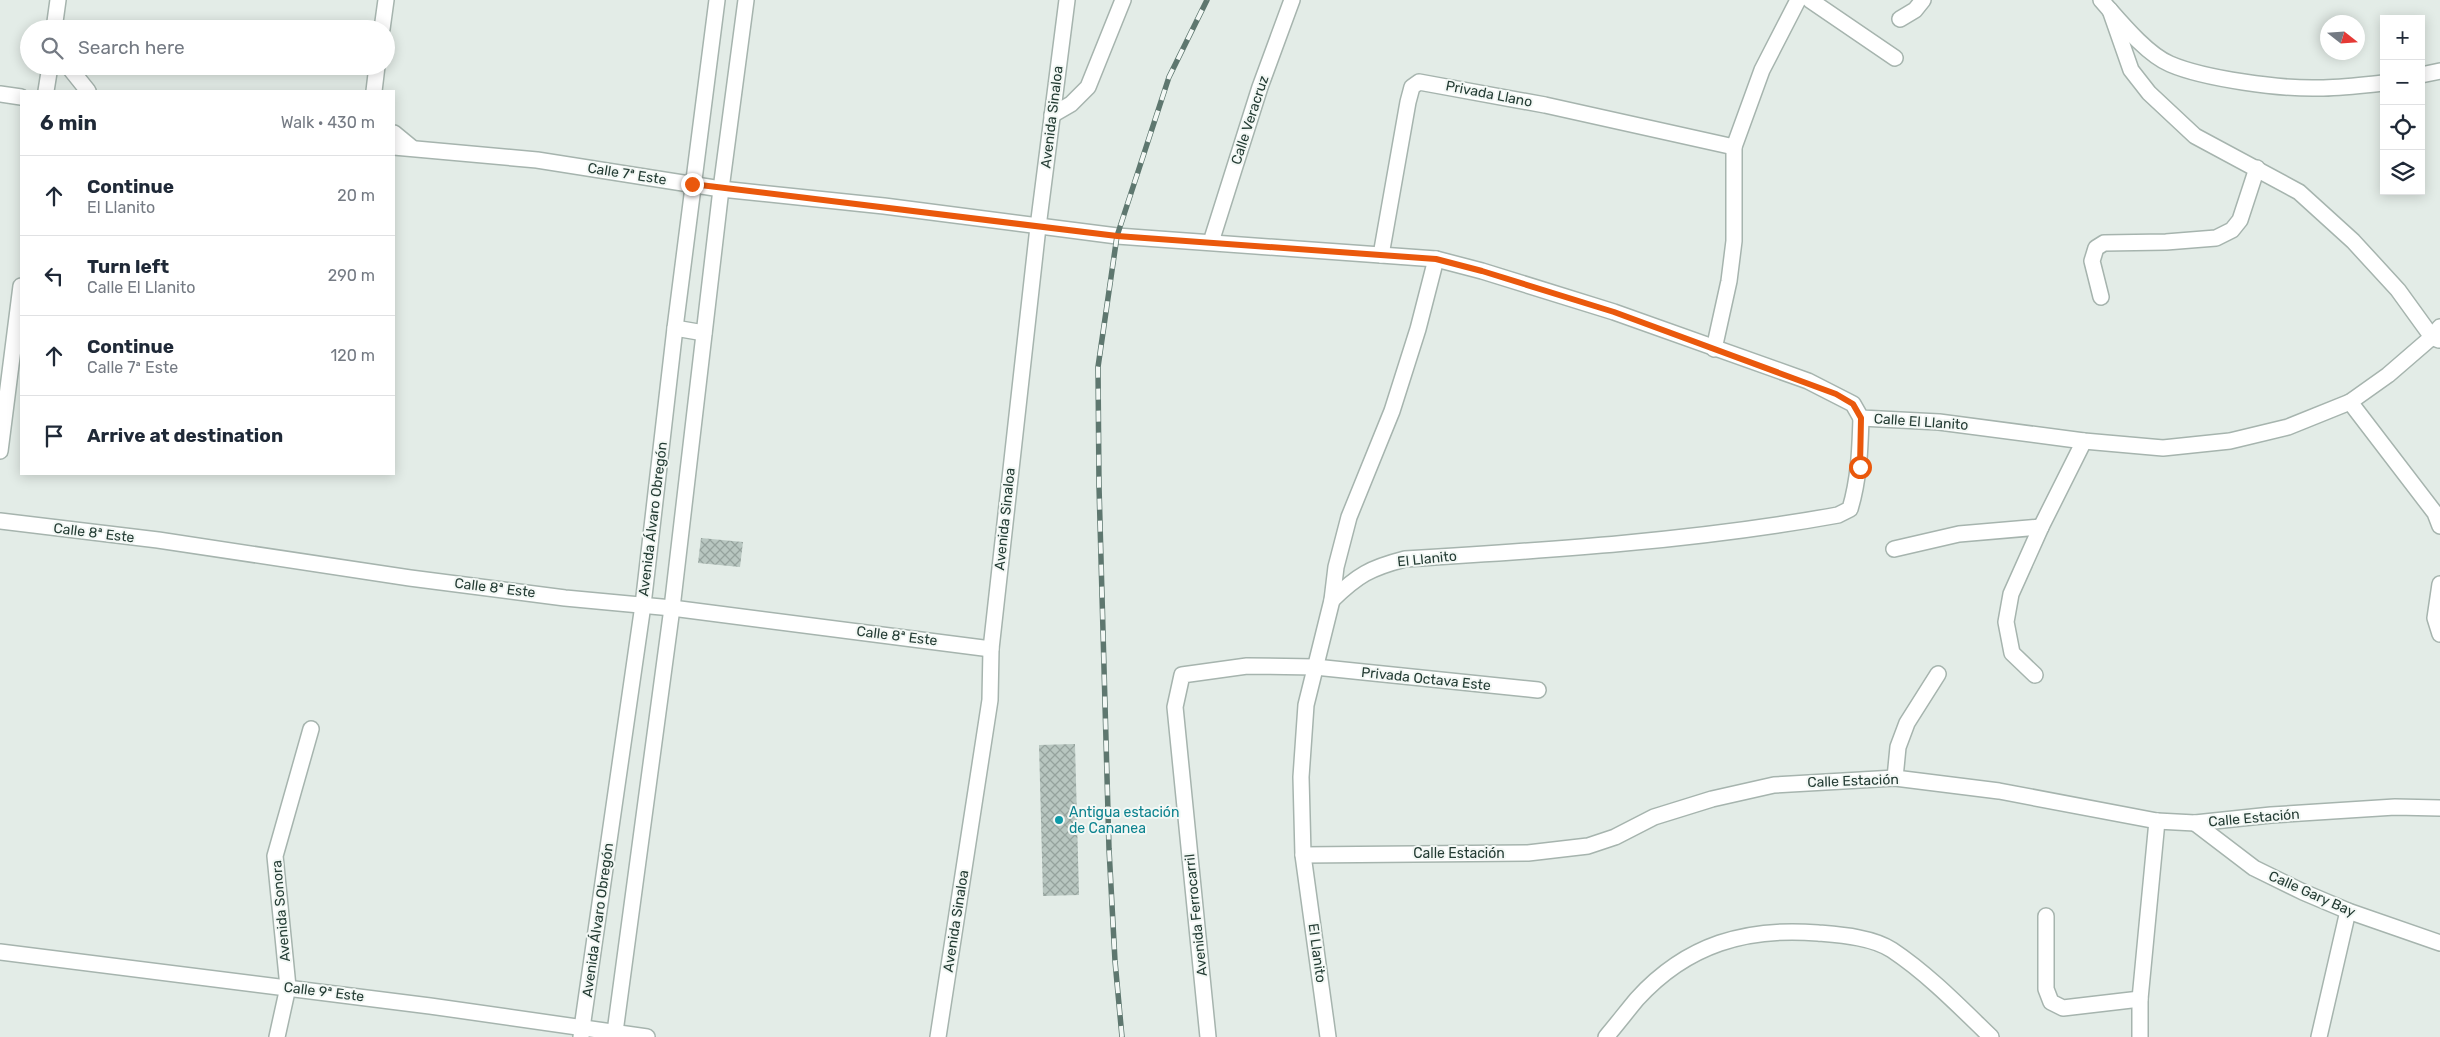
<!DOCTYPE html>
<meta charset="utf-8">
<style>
:root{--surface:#fff;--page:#f2f2f3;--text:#1f2937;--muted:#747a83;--line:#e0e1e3}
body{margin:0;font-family:Rubik,sans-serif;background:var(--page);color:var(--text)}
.controls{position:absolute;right:15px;top:15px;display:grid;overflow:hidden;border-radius:0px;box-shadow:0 2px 12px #0003}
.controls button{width:45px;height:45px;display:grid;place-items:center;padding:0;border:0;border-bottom:1px solid var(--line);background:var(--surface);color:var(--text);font:25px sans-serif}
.compass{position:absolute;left:2320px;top:15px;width:45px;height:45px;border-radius:50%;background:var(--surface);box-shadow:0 2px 12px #0003;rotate:107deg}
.stop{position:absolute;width:15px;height:15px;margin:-11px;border:4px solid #ea580c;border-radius:50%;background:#fff}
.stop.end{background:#ea580c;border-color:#fff;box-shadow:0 1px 5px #0008}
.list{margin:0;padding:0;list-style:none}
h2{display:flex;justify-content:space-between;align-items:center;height:65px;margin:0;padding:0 20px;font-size:21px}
h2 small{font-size:16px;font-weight:400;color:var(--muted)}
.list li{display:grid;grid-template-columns:32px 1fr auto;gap:15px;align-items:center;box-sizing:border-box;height:80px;padding:0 20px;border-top:1px solid var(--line)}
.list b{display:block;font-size:19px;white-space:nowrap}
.list p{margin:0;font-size:16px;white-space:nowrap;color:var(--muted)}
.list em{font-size:16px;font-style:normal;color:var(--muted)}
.icon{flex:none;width:28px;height:28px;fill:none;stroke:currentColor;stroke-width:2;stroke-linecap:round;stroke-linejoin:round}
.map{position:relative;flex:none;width:2440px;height:1037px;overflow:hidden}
.search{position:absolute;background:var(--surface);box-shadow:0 2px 12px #0003;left:20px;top:20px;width:375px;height:55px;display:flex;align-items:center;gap:12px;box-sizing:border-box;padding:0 18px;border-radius:28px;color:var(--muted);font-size:19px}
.panel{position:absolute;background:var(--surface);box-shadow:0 2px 12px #0003;left:20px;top:90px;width:375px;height:385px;border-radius:0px}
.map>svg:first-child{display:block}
.building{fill:url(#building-cross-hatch)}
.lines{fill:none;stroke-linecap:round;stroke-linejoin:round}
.minor-casing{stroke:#a6b4ae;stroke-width:18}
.tertiary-casing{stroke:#a6b4ae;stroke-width:18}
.secondary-casing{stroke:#a2b7ae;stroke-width:18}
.minor{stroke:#fff;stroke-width:15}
.tertiary{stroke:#fff;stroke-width:15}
.secondary{stroke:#fff;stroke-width:15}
.rail-casing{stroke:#5e776f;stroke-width:5.5}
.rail{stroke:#f3f8f5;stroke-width:4;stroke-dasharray:11;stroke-linecap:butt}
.route{stroke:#ea580c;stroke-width:6}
.culture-dot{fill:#0f9aa8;stroke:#f3f8f5;stroke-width:2}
.labels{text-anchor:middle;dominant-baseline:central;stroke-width:4;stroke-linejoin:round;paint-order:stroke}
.street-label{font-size:14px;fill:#243c34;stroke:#f3f8f5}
.culture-label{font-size:14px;fill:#0d838f;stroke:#f3f8f5;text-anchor:start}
</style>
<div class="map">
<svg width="2440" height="1037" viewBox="0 0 2440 1037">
<defs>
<pattern id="building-cross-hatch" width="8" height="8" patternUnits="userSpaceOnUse" patternTransform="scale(1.25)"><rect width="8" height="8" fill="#b8c6c0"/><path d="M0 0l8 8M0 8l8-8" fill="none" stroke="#95a29d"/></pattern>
</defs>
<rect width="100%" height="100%" fill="#e3ece7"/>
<!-- building -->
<g class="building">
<path d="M701,538l42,4 -3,25 -42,-4z"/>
<path d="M1075,744l4,151 -36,1 -4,-151z"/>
</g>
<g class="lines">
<!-- minor casing -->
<g class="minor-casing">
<g id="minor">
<path d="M1810,0l85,58"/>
<path d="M2101,0c17,19 45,54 69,64 35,15 111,25 149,24 22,0 43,-3 65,-5"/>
<path d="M2110,10l21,60 18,23 46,43 104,56 54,49 45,49 34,47 7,3"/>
<path d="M1900,19l15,-9 8,-10"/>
<path d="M2421,75l19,-4"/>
<path d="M0,94l21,3"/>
<path d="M1052,115l19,-11 17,-17 35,-87"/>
<path d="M721,189l163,17 233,30 319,23 46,12 132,41 194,69 45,23 8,14 78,4 145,19 79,7 67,-7 58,-14 62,-25 38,-27 44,-38 8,-10"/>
<path d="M1211,242l49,-155 32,-87"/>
<path d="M1381,255l27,-153 4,-15 7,-5 126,23 189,42"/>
<path d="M2101,297l-9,-36 4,-13 8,-5 62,-1 50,-4 16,-8 8,-10 17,-52"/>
<path d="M1714,349l15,-68 5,-40v-94l28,-77 36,-70"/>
<path d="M2350,402l85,111 5,13"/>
<path d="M0,521l158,19 252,38 155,20 107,10 319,41"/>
<path d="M1894,549l65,-15 82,-7"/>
<path d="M2440,584l-5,34 5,16"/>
<path d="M1332,600c26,-25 38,-32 73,-41 145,-9 290,-18 433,-44l12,-6c9,-30 10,-59 11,-91"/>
<path d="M2035,675l-23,-22 -6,-31 5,-28 30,-67 43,-86"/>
<path d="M1895,778l3,-31 9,-24 31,-49"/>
<path d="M2195,823l59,45 49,24 45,19 92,32"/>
<path d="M1303,855l225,-2 60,-7 27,-9 39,-20 58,-18 62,-14 121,-7 104,13 158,30 38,2 76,-8 124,-8 45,1"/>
<path d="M2046,916v73l5,13 12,6 77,-9"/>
<path d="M277,1037l11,-50 -13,-131 36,-127"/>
<path d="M1208,1037l-33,-330 7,-32 65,-9 68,1 223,23"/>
<path d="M1328,1037l-25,-182 -2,-78 5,-72 26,-105 4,-33 13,-50 43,-106 26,-82 18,-70"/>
<path d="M1606,1037c11,-13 21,-26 31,-38 50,-55 110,-72 181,-66 23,2 54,4 74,17 36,24 68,57 99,87"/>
<path d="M2140,1037v-38l17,-178"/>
<path d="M2319,1037l29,-126"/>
</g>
</g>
<!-- tertiary casing -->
<g class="tertiary-casing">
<g id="tertiary">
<path d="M54,29l4,-29"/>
<path d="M382,29l4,-29"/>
<path d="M68,66l20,25"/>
<path d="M46,91l4,-25"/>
<path d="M374,91l3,-25"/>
<path d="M394,133l17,14"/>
<path d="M394,147l143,13 184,29"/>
<path d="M675,328l29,5"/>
<path d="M0,451l21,-165"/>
<path d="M0,952l430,54 217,31"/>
<path d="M582,1028l61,-423 32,-277 42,-328"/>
<path d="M615,1032l57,-424 49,-419 25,-189"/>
<path d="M938,1037l52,-337 1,-51 47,-422 29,-227"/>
</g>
</g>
<!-- secondary casing -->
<g class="secondary-casing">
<g id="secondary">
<path d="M581,1037l1,-9"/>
<path d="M614,1037l1,-5"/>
</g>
</g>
<!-- minor -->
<use href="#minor" class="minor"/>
<!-- tertiary -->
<use href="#tertiary" class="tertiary"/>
<!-- secondary -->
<use href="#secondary" class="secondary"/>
<!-- rail casing -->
<g class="rail-casing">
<path id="rail" d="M1122,1037l-7,-76 -6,-112 -10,-363 -1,-119 19,-131 52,-159 38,-77"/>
</g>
<!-- rail -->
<use href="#rail" class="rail"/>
</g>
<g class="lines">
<!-- route -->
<path class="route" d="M692,184l425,52 319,23 46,12 132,41 222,82 17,10 8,14 -1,49"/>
</g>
<!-- markers -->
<circle class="culture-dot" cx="1059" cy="820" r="5"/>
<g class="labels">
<!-- street labels -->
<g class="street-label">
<text transform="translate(1489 94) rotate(11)">Privada Llano</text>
<text transform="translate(1052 117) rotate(-83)">Avenida Sinaloa</text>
<text transform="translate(1250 120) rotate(-72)">Calle Veracruz</text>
<text transform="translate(627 174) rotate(9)">Calle 7ª Este</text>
<text transform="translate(1921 422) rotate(4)">Calle El Llanito</text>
<text transform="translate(653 519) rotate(-83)">Avenida Álvaro Obregón</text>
<text transform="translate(1005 519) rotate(-84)">Avenida Sinaloa</text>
<text transform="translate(94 533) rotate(7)">Calle 8ª Este</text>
<text transform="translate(1427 559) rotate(-6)">El Llanito</text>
<text transform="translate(495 588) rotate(7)">Calle 8ª Este</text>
<text transform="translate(897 636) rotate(7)">Calle 8ª Este</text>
<text transform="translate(1426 679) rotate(6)">Privada Octava Este</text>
<text transform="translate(1853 781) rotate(-2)">Calle Estación</text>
<text transform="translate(2254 818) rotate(-5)">Calle Estación</text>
<text x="1459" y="853">Calle Estación</text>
<text transform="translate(2312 894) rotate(24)">Calle Gary Bay</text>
<text transform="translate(281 911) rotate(-95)">Avenida Sonora</text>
<text transform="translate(1196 915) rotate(-96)">Avenida Ferrocarril</text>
<text transform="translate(598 920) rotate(-82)">Avenida Álvaro Obregón</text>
<text transform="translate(956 921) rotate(-81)">Avenida Sinaloa</text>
<text transform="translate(1317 953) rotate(82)">El Llanito</text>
<text transform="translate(324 992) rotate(7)">Calle 9ª Este</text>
</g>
<!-- culture labels -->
<g class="culture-label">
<text x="1069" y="812">Antigua estación<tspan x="1069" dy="16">de Cananea</tspan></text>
</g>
</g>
</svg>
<div class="controls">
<button>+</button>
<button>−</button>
<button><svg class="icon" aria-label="locate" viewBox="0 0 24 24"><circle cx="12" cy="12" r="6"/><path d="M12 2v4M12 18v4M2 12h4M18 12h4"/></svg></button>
<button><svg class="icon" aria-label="layers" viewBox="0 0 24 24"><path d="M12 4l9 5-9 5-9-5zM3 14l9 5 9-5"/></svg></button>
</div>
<svg class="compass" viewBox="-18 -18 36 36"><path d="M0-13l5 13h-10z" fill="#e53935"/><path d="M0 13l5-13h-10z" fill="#747a83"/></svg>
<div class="stop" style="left:1860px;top:467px"></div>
<div class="stop end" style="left:692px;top:184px"></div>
<div class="search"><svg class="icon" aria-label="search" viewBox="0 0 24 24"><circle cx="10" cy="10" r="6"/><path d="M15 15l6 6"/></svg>Search here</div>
<section class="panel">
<h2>6 min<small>Walk · 430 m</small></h2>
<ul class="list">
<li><svg class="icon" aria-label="ahead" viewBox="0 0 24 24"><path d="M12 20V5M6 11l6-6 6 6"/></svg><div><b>Continue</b><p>El Llanito</p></div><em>20 m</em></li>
<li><svg class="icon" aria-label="left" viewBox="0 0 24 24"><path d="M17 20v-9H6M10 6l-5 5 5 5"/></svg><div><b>Turn left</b><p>Calle El Llanito</p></div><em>290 m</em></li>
<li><svg class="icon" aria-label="ahead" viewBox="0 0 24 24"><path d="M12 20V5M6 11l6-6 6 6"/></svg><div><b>Continue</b><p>Calle 7ª Este</p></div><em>120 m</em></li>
<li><svg class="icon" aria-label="arrive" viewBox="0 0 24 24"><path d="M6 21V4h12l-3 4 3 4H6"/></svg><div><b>Arrive at destination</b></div></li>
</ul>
</section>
</div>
